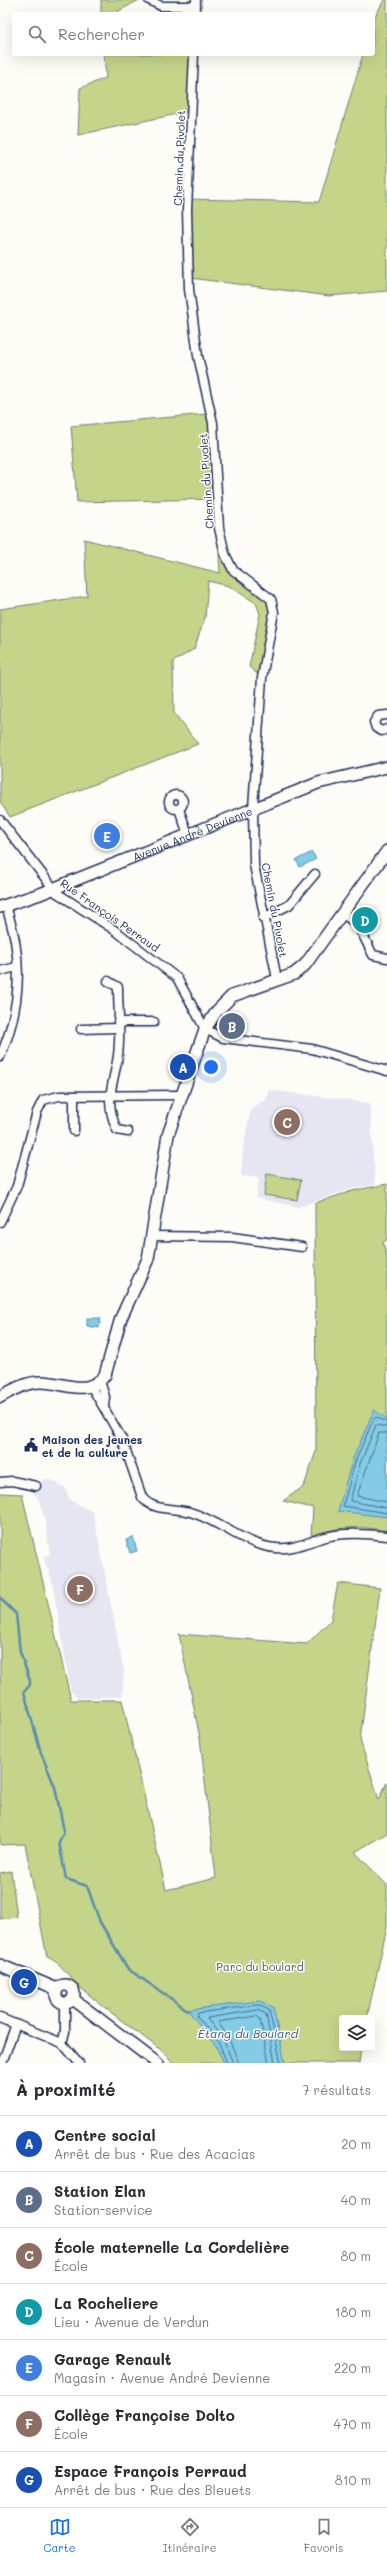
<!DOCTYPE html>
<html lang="fr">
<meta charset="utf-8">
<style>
:root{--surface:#fff;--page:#f7f7f7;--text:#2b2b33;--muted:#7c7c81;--line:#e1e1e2;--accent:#1a73e8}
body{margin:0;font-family:Mali,sans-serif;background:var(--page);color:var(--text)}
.controls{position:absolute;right:12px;bottom:12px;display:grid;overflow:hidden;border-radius:4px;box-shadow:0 4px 16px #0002}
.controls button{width:36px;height:36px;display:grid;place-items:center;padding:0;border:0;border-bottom:1px solid var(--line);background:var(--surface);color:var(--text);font:20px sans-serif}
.you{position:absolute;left:211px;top:1067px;width:14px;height:14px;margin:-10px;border:3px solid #fff;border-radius:50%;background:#1a73e8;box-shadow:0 0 0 6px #1a73e833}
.badge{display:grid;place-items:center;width:26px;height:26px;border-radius:50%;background:var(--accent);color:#fff;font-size:13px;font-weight:700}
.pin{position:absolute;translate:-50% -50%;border:2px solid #fff;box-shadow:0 1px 4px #0006}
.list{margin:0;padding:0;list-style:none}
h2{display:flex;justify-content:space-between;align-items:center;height:52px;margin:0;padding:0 16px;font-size:17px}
h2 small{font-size:13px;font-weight:400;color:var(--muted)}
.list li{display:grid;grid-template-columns:26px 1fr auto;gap:12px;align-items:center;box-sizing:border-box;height:56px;padding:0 16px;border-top:1px solid var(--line)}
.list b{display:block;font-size:15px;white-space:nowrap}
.list p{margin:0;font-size:13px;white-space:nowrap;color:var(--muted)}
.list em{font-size:13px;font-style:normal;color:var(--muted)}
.icon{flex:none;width:22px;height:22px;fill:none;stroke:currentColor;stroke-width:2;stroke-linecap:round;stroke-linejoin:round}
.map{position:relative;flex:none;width:387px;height:2063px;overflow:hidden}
.search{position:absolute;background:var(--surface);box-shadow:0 4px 16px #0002;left:12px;right:12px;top:12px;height:44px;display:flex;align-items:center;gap:10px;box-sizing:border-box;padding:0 14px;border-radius:4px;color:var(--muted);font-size:15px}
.sheet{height:444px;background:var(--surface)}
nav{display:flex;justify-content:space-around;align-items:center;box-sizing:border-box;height:56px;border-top:1px solid var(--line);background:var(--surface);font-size:11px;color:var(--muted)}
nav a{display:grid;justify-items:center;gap:2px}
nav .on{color:var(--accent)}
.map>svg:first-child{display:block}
.built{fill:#e5e6f1}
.green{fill:#c4d489;stroke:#708274}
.water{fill:#84cbe5;stroke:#5a8daf}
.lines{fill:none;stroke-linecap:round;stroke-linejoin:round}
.shore{stroke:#456d94;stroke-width:1}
.stream{stroke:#5a8daf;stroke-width:2.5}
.street-casing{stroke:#1b2f5e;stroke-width:11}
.secondary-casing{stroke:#1b2f5e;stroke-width:14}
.street{stroke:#fdfcf7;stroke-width:8}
.secondary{stroke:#fdfcf7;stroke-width:11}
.labels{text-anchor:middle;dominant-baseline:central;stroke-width:3;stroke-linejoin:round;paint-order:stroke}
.street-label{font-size:11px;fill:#1b2f5e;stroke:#fdfcf7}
.poi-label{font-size:11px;font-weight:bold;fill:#1b2f5e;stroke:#fdfcf7;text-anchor:start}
.park-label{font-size:11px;fill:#455869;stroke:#fdfcf7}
.water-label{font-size:12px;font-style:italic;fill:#3a5e86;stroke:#fdfcf7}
</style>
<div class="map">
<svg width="387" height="2063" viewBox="0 0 387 2063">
<rect width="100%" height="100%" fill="#fdfcf7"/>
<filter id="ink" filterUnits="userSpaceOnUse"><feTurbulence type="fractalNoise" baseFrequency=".025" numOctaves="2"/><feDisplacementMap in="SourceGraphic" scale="8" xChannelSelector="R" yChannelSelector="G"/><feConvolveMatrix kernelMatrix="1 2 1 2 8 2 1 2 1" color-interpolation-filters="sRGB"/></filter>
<g filter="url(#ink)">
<!-- built -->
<g class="built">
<path d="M268,1090l102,13 5,82 -24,4 -53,18 -42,-9 3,-20 -18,-2 2,-27 8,-41 15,-8z"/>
<path d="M47,1479l9,3 5,5 3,-1 6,14 23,12 31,160 -2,24 -45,2 -6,-7 -19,-110 -9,-25 7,-1 -5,-36 -7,-21 -6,-6 6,-10z"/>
</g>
<!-- green -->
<g class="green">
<path d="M101,0h38l-22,12 1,2h-17z"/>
<path d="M384,0h3v291l-58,5 -139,-18 -2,-79 131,3 44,-148h10v-34z"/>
<path d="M104,54h90l-3,57 -113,24 2,-47 26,-10z"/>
<path d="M206,414l4,10 3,75 -136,3 -6,-76z"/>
<path d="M218,536l15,34 38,29 3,13 -12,66 -13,-11 11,-53 -4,-11 -27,-17 -21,-5 -3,37 -11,31 -21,13 1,51 24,31 -188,73 -10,-15v-193l87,-13 -3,-57 136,34z"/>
<path d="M267,1174l34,6 -4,20 -33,-5z"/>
<path d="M387,1184v56l-4,2 4,17v272c-29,-6 -48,-4 -76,4l2,-27 -30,-7 21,-15 12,-35 -1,-248 37,-12z"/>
<path d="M0,1493l22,1 49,206h51l44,190 50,-12 -16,-140 -21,-104 128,10 24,-24 7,-37 42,5 -20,152 19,60 8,-18v51l-32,19 32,33v42l-20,91h-25v30h19l-2,15h-186l-8,-10c-28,-21 -56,-41 -83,-64 -15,-12 -18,-25 -35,-32l-22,-113 -25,1z"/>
<path d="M11,1871l6,46 -17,2v-46z"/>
</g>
<!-- water -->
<g class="water">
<path d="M312,852l4,7 -16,8 -4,-7z"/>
<path d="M87,1318h14l-2,10 -12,-2z"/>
<path d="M374,1410l13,9v98l-49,-6 14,-50z"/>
<path d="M133,1537l4,14 -7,2 -4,-13z"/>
<path d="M259,2001l14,6 12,56h-61l-8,-17 -28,-36z"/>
</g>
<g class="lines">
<!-- shore -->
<g class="shore">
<path d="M387,1422l-11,-5 -3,3 -18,42 -12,44 44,7"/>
<path d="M387,1427l-11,-2 -16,39 -10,37 37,7"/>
<path d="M387,1433h-8l-22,63 30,6"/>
<path d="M227,2063l-8,-20 -22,-27 1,-3 60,-8 11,5 12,53"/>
<path d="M233,2063l-9,-22 -17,-23 51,-8 8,4 9,49"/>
<path d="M239,2063l-10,-24 -11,-17 39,-6 3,3 9,44"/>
</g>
<!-- stream -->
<path class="stream" d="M0,1598l16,16 4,38 10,29v4l-6,7 17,61 14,34 9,44 -5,11 7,37 21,7 13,36 28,47 61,42"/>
<!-- street casing -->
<g class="street-casing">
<g id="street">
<path d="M149,0l12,6h35"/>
<path d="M195,14l1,-14"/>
<path d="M194,54l-7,156 2,79 9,67 15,67 6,105 6,26 8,16 38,29 3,13 -12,66 -9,130 1,57 23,114"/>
<path d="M387,715l-9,1 -4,6 2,6 6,3 5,-2"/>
<circle cx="176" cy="802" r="7"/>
<path d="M179,809l9,25"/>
<path d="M0,820l57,73 59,38 61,47 28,51 18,9 89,11 75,22"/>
<path d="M343,914l15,11 15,30 14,3"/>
<path d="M263,918l26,-13 26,-31"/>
<path d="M0,971l17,-4"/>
<path d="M108,981l10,6c0,22 3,46 0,68 -4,30 -15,44 -1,75l11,2"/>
<path d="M118,1022h36"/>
<path d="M81,1029l37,-1"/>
<path d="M0,1057c16,-36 22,-77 15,-116 -2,-12 -6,-24 -9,-36"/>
<path d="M74,1131v-35"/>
<path d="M0,1222l17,-36 20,-74 6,-12 16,-4 122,-1"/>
<path d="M153,1236l79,1 70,10"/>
<path d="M100,1381l5,16 -1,9"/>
<path d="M91,1386l31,53 20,58c9,14 33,11 48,15 31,9 53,33 86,36 18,2 33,-7 50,-11 20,-5 41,-3 61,-1"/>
<path d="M0,1482l12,-1 24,5"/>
<path d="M65,2003v29l-3,11 17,20"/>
<path d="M0,2018l62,25"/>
<path d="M2,2063l14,-39"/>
</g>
</g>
<!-- secondary casing -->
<g class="secondary-casing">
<g id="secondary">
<path id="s1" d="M0,907l40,-13 278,-111 69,-16"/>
<path d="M0,1397c13,-7 26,-15 41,-15 24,0 46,16 64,-7l16,-57 27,-59 20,-124 37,-106 12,-18 15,-15 62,-22 11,-9 82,-114"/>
<path d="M0,1965l57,24"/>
<circle cx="65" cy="1994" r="9"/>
<path d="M73,1999l84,64"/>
</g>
</g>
<!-- street -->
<use href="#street" class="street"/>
<!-- secondary -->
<use href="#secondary" class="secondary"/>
</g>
</g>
<!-- icons -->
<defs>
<g id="civic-bare" transform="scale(1.08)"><path d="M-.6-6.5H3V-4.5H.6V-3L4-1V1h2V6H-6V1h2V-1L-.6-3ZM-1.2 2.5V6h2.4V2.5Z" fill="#1b2f5e" stroke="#fdfcf7" stroke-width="2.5" paint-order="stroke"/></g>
</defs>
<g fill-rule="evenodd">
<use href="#civic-bare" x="31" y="1445"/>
</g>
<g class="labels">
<!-- street labels -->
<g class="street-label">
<text transform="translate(179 158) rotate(-88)">Chemin du Pivolet</text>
<text transform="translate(206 481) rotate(-94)">Chemin du Pivolet</text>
<text stroke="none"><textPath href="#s1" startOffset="206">Avenue André Devienne</textPath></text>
<text transform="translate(275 910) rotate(79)">Chemin du Pivolet</text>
<text transform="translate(110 915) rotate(35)">Rue François Perraud</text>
</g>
<!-- poi labels -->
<g class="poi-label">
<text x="42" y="1439">Maison des jeunes<tspan x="42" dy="13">et de la culture</tspan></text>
</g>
<!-- park labels -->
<g class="park-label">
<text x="260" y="1966">Parc du boulard</text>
</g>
<!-- water labels -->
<g class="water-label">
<text x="248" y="2033">Étang du Boulard</text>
</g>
</g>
</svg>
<div class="controls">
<button><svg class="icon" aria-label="layers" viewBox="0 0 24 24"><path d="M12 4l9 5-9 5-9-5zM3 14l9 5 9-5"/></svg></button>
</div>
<div class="you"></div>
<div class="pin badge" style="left:183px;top:1067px;background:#1a4fb4">A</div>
<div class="pin badge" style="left:232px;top:1026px;background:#5c6f8a">B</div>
<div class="pin badge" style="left:287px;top:1122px;background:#8d6e63">C</div>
<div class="pin badge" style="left:365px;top:920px;background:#0f9aa8">D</div>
<div class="pin badge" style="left:107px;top:836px;background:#3f7fe0">E</div>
<div class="pin badge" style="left:80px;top:1589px;background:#8d6e63">F</div>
<div class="pin badge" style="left:24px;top:1982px;background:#1a4fb4">G</div>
<div class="search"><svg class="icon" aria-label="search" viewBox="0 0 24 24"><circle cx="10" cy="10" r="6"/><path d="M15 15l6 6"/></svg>Rechercher</div>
</div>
<section class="sheet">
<h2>À proximité<small>7 résultats</small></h2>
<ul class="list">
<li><span class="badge" style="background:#1a4fb4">A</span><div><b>Centre social</b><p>Arrêt de bus · Rue des Acacias</p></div><em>20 m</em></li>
<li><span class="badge" style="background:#5c6f8a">B</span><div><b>Station Elan</b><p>Station-service</p></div><em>40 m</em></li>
<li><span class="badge" style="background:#8d6e63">C</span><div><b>École maternelle La Cordelière</b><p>École</p></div><em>80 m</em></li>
<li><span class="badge" style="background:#0f9aa8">D</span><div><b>La Rocheliere</b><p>Lieu · Avenue de Verdun</p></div><em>180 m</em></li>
<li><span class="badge" style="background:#3f7fe0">E</span><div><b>Garage Renault</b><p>Magasin · Avenue André Devienne</p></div><em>220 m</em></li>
<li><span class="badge" style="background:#8d6e63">F</span><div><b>Collège Françoise Dolto</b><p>École</p></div><em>470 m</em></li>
<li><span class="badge" style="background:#1a4fb4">G</span><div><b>Espace François Perraud</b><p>Arrêt de bus · Rue des Bleuets</p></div><em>810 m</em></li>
</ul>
</section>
<nav>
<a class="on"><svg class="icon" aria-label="map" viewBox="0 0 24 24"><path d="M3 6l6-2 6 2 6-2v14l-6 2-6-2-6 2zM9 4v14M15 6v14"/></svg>Carte</a>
<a><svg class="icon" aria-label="directions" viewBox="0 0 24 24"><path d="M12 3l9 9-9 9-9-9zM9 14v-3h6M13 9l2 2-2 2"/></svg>Itinéraire</a>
<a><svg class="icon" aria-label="saved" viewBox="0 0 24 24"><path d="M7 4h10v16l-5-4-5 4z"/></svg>Favoris</a>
</nav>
